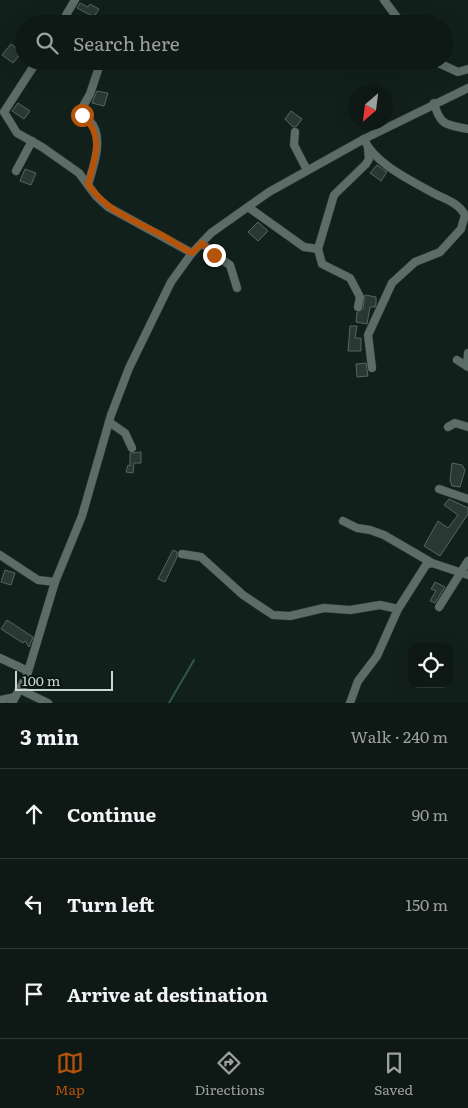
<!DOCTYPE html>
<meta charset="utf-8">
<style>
:root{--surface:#0e1815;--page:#17211e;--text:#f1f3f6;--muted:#9ba0a0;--line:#2e3734;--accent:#b45309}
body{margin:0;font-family:Literata,serif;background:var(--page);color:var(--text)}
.controls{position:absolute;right:15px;bottom:15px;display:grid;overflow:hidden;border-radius:10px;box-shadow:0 5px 20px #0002}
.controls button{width:45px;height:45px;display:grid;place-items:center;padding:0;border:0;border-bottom:1px solid var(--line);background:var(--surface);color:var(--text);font:25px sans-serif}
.compass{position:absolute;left:348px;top:85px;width:45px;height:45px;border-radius:50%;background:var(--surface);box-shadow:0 5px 20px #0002;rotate:208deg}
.scale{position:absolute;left:15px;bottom:12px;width:98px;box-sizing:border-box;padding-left:5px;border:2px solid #ccd5d2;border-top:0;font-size:14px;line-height:18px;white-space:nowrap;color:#ccd5d2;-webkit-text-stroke:4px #091613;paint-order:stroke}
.stop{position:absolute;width:15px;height:15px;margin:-11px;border:4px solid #b45309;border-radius:50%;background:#fff}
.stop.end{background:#b45309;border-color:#fff;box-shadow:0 1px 5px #0008}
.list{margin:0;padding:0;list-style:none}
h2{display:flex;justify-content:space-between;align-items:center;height:65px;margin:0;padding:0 20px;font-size:21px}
h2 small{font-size:16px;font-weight:400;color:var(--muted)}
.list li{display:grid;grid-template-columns:32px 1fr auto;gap:15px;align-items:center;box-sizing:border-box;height:90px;padding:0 20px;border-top:1px solid var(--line)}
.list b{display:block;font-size:19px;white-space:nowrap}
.list em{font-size:16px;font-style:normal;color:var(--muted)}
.icon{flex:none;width:28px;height:28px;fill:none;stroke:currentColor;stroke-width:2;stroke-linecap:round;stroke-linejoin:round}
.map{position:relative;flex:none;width:468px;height:703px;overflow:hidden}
.search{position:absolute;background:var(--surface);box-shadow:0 5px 20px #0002;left:15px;right:15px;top:15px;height:55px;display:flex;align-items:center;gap:12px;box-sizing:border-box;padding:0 18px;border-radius:28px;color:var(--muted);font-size:19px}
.sheet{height:335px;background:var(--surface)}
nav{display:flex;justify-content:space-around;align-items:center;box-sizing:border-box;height:70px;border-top:1px solid var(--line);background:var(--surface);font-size:14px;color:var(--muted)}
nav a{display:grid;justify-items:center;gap:2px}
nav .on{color:var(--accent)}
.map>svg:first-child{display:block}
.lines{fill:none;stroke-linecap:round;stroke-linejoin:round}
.stream{stroke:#2c574d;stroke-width:2}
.building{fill:#2a3834;stroke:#556560}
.minor-casing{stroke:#323a38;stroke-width:9}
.minor{stroke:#5c6c67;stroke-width:8}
.route{stroke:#b45309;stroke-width:6}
</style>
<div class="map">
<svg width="468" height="703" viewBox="0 0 468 703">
<rect width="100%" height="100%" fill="#12201c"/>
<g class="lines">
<!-- stream -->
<path class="stream" d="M169,703l25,-43"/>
</g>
<!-- building -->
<g class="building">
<path d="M80,3l8,4 2,-3 9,5 -5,8 -17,-9z"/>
<path d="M11,44l11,8 -9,11 -11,-8z"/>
<path d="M97,91l11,2 -4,13 -12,-3z"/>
<path d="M18,103l12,8 -6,8 -12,-8z"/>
<path d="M291,111l11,8 -6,8h-3l-8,-8z"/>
<path d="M377,165l10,7 -6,9 -11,-8z"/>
<path d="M25,169l11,4 -5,12 -11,-4z"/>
<path d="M258,222l10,9 -10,10 -10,-9z"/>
<path d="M365,295l11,2v7l-1,3h-5l-3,17 -11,-2 1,-10 6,-3z"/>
<path d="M350,326h7l-2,12h6v13h-13z"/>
<path d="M366,363l2,13 -11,1 -1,-13z"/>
<path d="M141,452v11h-7l-1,10 -7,-1 2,-7 2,1v-13z"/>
<path d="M452,463l10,2 3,5 -5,17 -8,-1 -2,-6z"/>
<path d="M449,499l19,9v6l-28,42 -16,-10 14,-25 10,7 10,-13 -14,-10z"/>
<path d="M173,550l4,2v5l-12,25 -7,-3z"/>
<path d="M5,570l10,3 -4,12 -10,-3z"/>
<path d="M435,582l10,5 -10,16 -5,-2 6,-10 -5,-2z"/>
<path d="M7,620l26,17 -4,10 -4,-6 -2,2 -22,-14z"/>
</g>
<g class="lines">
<!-- minor casing -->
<g class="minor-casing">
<g id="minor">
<path d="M384,0l18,24"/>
<path d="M67,24l-1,-9 9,-15"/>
<path d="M37,61l-33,51 13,21 25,14 37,26 17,23 12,11 84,46"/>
<path d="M434,61l24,11 10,-3"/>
<path d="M434,103c6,23 13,22 34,26"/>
<path d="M295,132l-1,13 13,25"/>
<path d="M364,139c10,25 50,43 73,56 11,5 22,9 28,20l-4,14 -21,23 -25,10 -23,21 -24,52 4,33"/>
<path d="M16,171l16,-30"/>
<path d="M88,185c5,-18 15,-43 5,-60 -4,-6 -11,-7 -12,-15l9,-16 11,-33"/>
<path d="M248,207l56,40 14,2 4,15 28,14 10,19 -2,10"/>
<path d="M202,243l12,12 16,10 7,23"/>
<path d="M318,249l16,-54 32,-31 3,-5 -1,-10"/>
<path d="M457,360l11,7"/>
<path d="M467,366l1,-13"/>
<path d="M109,422l16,11 7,15"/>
<path d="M448,427l7,-4 13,4"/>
<path d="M439,489l29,10"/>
<path d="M343,521l14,7 13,2 14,5 48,28"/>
<path d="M182,554l19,3 42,38 30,20 17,1 34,-8 26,2 30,-5 18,4 28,-44 6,-2 36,12"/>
<path d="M0,555l38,25 17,2"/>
<path d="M439,607l29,-46"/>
<path d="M0,658l28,13"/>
<path d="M19,689l29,14"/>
<path d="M0,700l15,-3"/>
<path d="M12,703l15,-28 28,-93 27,-66 29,-101 18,-47 42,-86 21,-29 19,-20 58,-41 95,-53 104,-51"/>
<path d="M350,703l8,-22 19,-25 21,-47"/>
</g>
</g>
<!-- minor -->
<use href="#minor" class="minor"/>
</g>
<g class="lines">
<!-- route -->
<path class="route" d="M82,115c23,20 13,44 6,69 17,26 44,36 70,49 12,6 22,14 34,20l10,-10 12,12"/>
</g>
</svg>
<div class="controls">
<button><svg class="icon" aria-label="locate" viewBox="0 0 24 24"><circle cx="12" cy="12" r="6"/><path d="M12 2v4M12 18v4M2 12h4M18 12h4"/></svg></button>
</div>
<svg class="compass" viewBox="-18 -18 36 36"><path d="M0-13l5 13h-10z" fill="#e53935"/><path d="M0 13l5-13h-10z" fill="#9ba0a0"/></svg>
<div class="scale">100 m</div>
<div class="stop" style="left:82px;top:115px"></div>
<div class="stop end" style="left:214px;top:255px"></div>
<div class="search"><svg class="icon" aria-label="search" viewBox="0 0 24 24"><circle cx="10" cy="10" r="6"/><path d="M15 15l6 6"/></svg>Search here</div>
</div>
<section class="sheet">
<h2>3 min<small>Walk · 240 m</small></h2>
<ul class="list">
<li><svg class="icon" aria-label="ahead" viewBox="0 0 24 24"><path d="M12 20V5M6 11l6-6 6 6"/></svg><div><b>Continue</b></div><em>90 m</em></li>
<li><svg class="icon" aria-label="left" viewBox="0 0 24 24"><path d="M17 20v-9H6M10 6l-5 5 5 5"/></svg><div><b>Turn left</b></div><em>150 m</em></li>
<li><svg class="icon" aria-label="arrive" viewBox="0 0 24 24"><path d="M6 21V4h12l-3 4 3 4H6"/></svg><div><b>Arrive at destination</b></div></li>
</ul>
</section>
<nav>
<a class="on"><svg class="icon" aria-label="map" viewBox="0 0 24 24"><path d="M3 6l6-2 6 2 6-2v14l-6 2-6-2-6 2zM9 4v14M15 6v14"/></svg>Map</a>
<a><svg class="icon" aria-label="directions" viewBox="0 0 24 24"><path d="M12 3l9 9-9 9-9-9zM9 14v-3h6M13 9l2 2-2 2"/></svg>Directions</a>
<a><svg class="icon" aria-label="saved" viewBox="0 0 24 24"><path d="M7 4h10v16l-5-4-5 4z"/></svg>Saved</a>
</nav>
